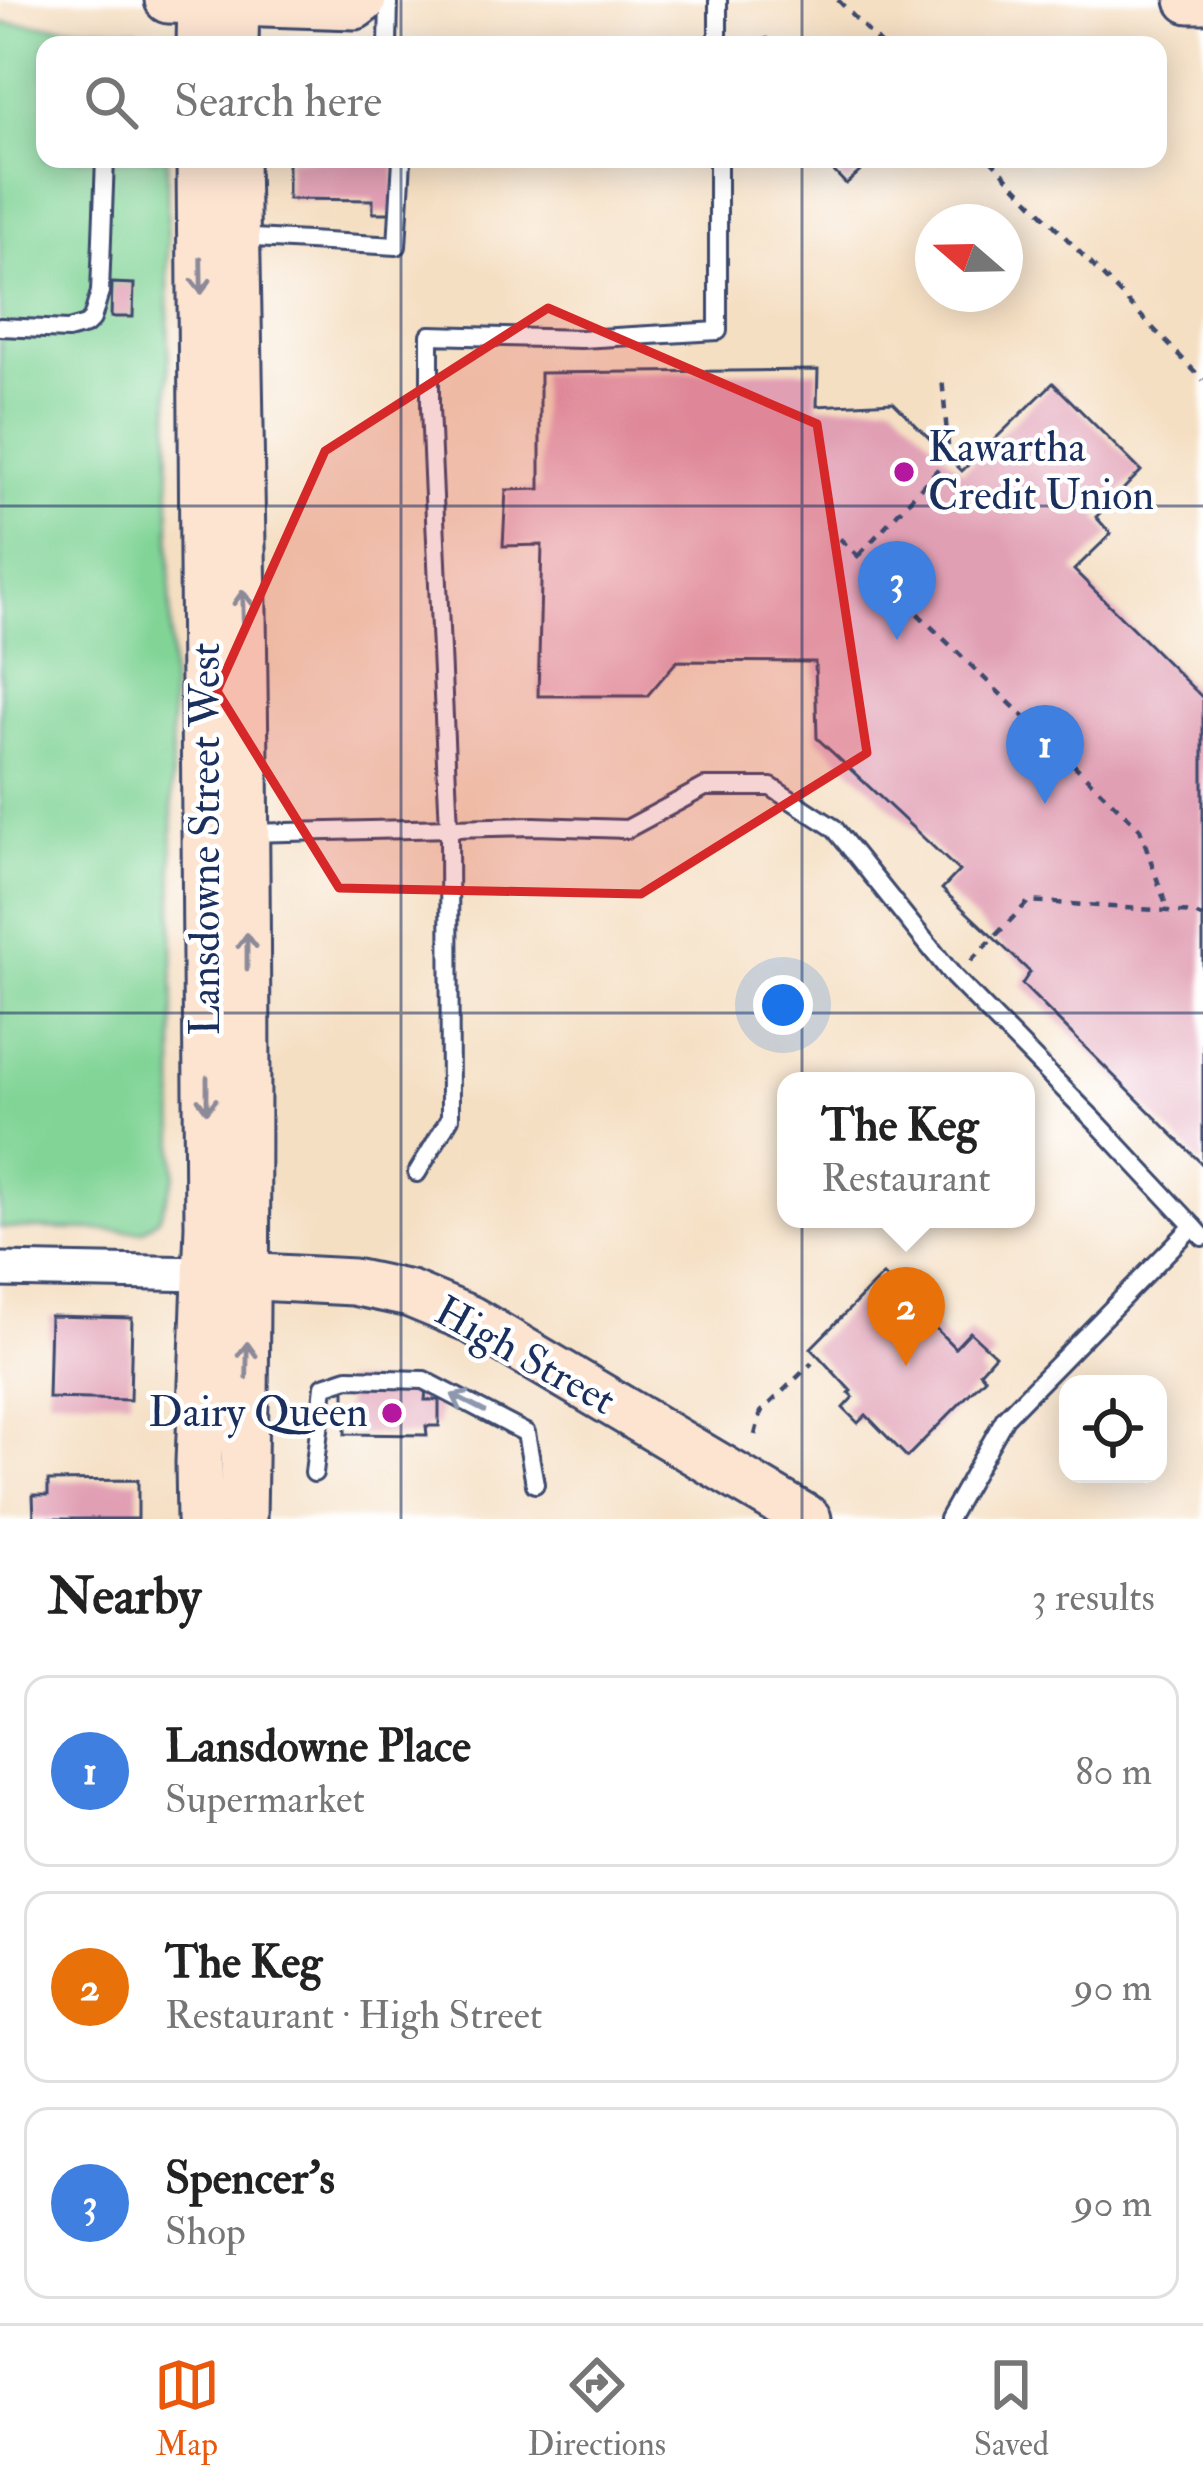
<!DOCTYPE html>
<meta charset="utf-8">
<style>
:root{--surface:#fff;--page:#f2f2f2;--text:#222;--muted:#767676;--line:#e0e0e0;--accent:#ea580c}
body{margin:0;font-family:"IM FELL Double Pica",serif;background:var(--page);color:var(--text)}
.controls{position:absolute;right:36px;bottom:36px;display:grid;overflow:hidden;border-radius:24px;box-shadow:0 6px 30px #0003}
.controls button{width:108px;height:108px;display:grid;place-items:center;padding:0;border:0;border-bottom:3px solid var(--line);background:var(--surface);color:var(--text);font:60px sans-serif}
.compass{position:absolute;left:915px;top:204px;width:108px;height:108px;border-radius:50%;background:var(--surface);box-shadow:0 6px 30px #0003;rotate:290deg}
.you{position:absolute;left:783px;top:1005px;width:42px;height:42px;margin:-30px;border:9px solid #fff;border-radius:50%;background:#1a73e8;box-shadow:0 0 0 18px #1a73e833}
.badge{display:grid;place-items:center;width:78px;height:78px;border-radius:50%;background:var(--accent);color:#fff;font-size:39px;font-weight:700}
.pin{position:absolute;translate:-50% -99px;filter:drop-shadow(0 3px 6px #0008)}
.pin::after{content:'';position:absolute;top:63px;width:42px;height:36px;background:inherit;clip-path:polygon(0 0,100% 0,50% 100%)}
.popup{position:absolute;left:777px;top:1072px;width:258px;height:156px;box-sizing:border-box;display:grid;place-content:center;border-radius:24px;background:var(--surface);filter:drop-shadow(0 3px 9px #0005);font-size:39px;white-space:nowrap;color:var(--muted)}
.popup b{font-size:45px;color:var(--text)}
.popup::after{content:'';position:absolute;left:50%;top:100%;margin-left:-24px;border:24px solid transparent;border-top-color:var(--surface)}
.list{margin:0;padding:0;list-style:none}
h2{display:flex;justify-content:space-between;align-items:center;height:156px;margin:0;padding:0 48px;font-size:51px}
h2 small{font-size:39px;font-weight:400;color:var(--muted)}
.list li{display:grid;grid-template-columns:78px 1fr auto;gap:36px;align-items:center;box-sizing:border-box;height:192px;margin:0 24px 24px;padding:0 24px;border:3px solid var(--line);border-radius:24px}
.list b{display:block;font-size:45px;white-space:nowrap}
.list p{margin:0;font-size:39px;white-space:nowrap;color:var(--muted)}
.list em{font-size:39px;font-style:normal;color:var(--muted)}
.icon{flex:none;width:66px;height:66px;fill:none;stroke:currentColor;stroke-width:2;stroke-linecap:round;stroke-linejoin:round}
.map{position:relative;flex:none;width:1203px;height:1519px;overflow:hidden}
.search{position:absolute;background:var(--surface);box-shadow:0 6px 30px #0003;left:36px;right:36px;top:36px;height:132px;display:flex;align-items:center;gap:30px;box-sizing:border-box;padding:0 42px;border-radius:24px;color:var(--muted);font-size:45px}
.sheet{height:804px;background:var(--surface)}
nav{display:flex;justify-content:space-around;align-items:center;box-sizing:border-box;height:168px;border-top:3px solid var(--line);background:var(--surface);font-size:33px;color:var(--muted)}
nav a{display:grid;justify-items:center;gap:6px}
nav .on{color:var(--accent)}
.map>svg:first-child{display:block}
.green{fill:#81d496;stroke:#4e827a;stroke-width:3}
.building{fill:#e19fb4}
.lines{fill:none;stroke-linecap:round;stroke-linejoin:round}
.lane-casing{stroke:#3c496d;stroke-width:22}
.street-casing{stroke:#3c496d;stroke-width:39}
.secondary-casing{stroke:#3c496d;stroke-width:51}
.path{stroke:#3c496d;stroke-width:4.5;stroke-dasharray:9 9;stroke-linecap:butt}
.lane{stroke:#fff;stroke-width:16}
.street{stroke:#fff;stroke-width:33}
.secondary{stroke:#fde4d1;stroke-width:45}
.oneway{stroke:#8c8a98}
.oneway2{stroke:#8d97ae}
.marked{fill:#d62828;fill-opacity:0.2;stroke:#d62828;stroke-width:9;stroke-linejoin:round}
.grid{fill:none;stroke:#1b2f5e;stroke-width:3;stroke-opacity:0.55}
.poi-dot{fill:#b5179e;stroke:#fff;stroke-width:4.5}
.labels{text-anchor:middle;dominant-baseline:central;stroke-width:9;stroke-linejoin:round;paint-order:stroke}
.poi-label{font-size:42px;fill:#1b2f5e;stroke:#fff;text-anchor:start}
.street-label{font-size:42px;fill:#1b2f5e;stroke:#fff}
</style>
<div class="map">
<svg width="1203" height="1519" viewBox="0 0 1203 1519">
<rect width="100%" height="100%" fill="#fff"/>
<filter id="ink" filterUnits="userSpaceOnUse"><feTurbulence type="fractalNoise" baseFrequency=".00833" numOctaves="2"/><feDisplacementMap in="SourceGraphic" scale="24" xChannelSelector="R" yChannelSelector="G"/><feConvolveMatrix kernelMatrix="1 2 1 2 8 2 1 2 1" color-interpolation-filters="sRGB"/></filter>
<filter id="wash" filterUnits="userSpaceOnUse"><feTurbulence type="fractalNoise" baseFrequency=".004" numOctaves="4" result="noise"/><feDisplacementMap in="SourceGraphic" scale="48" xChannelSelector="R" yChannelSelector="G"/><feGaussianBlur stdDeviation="2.7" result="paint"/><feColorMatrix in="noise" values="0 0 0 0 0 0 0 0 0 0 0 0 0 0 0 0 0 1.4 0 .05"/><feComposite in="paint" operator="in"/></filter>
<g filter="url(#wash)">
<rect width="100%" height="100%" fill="#f5dfc3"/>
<!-- green -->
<path class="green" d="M0,23l137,7 15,15h-107v114h122l8,1016 -16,43 -17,13 -142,-3z"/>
<g id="blocks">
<!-- building -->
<g class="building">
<path d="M288,159h107v54h-22v-13l-85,-1z"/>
<path d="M822,159h52l-28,25z"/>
<path d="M112,283l22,1 -1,33h-22z"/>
<path d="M818,370l-1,36 76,-4 69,69 91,-88 88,88 -45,46 15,17 -37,36 129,128v467l-181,-181 8,-12 -88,-83 17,-18 -142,-133 -2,-76 -138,-1 -30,35h-109l4,-151 -39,1 3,-56 34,-1v-116z"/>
<path d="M883,1275l72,73 15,-16 25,23 -15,17 5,6 -78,79 -41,-42 -8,8 -15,-15 10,-11 -4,-4 2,-2 -40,-43z"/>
<path d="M50,1316l82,2 -2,82 -82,-2z"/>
<path d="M345,1381l52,1v6l29,1 -1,11h14v26h-13l1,9 -82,-1z"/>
<path d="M138,1480v39h-104l-1,-24h15v-14z"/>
</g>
</g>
</g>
<g filter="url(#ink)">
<use href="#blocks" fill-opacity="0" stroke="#3c496d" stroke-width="3"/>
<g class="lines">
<!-- lane casing -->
<g class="lane-casing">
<g id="lane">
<path d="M718,0v45"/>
<path d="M388,45l1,-45"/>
<path d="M237,237l160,9 5,-87"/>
<path d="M0,327l68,3 18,-5 6,-6 8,-27 5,-133"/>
<path d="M247,833l287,-7 93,3 78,-42h66l63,41 120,149 145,148 94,101"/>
<path d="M417,1173l33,-55 -1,-290 -19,-420v-73l151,4 137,-8v-172"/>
<path d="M314,1473l10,-87 24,-8 76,2 102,53 9,51"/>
<path d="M948,1519l57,-101 188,-192 10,11"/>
</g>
</g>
<!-- street casing -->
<g class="street-casing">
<path id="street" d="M0,1270l205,4"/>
</g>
<!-- secondary casing -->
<g class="secondary-casing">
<g id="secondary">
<path d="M168,0l187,6 8,-6"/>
<path d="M1189,0h14"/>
<path d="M200,45l1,-45"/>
<path d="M235,45l1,-45"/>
<path d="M200,159l8,1067 -9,236 1,57"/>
<path d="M235,159c9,453 17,907 8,1360"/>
<path d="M220,1275l133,7 57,12 60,25 338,200"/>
</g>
</g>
<!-- path -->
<g class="path">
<path d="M838,0l43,45"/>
<path d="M766,37l2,8"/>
<path d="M990,159l213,221"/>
<path d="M827,526l313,303 28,82"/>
<path d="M859,555l90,-98 -7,-80"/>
<path d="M971,961l58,-60 139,10 25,2 10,5"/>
<path d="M755,1435l6,-23 51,-49"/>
</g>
<!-- lane -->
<use href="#lane" class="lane"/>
<!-- street -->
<use href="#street" class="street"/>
<!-- secondary -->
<use href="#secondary" class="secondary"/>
</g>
<!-- one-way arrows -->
<defs><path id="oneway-shaft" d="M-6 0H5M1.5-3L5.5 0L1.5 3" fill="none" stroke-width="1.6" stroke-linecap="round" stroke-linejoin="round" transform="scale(3)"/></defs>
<g class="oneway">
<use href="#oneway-shaft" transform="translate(201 276) rotate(89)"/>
<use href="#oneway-shaft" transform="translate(243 608) rotate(-91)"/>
<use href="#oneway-shaft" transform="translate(247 951) rotate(-90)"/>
<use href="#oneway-shaft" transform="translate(207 1095) rotate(90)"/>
<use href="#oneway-shaft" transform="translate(247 1360) rotate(-89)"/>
</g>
<use class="oneway2" href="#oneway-shaft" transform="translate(468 1403) rotate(-153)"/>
</g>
<!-- marked area -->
<path class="marked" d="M548,308l269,116 50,329 -226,141 -302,-6 -122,-197 108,-240z"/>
<!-- grid -->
<path class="grid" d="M401,0v45M802,0v45M401,159v1360M802,159v1360M0,506h1203M0,1013h1203"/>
<!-- markers -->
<g class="poi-dot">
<circle cx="904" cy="472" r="12"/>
<circle cx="392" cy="1413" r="12"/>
</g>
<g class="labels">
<!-- poi labels -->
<g class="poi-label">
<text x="928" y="448">Kawartha<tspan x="928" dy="48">Credit Union</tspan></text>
<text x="368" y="1413" text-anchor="end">Dairy Queen</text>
</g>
<!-- street labels -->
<g class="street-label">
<text transform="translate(206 839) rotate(-90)">Lansdowne Street West</text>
<text transform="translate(525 1356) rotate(29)">High Street</text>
</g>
</g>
</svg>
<div class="controls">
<button><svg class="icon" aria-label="locate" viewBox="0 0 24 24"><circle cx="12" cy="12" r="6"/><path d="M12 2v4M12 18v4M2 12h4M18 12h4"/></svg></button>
</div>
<svg class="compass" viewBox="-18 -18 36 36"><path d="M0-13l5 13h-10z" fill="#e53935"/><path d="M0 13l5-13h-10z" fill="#767676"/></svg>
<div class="you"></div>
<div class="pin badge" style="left:1045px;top:804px;background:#3f7fe0">1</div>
<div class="pin badge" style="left:906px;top:1366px;background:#e8710a">2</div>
<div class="popup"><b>The Keg</b>Restaurant</div>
<div class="pin badge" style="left:897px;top:640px;background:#3f7fe0">3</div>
<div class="search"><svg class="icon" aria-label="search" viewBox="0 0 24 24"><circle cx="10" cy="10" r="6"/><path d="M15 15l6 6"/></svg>Search here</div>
</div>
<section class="sheet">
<h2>Nearby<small>3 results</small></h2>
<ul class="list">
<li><span class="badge" style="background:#3f7fe0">1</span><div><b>Lansdowne Place</b><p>Supermarket</p></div><em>80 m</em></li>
<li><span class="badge" style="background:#e8710a">2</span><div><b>The Keg</b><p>Restaurant · High Street</p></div><em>90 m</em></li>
<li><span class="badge" style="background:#3f7fe0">3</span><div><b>Spencer's</b><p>Shop</p></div><em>90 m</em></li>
</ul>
</section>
<nav>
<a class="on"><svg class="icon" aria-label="map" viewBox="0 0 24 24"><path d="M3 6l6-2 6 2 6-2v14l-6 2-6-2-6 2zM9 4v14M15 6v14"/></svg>Map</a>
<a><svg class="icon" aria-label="directions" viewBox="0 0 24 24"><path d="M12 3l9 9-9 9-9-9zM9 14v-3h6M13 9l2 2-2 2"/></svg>Directions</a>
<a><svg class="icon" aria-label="saved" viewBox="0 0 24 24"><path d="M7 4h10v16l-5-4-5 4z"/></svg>Saved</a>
</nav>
